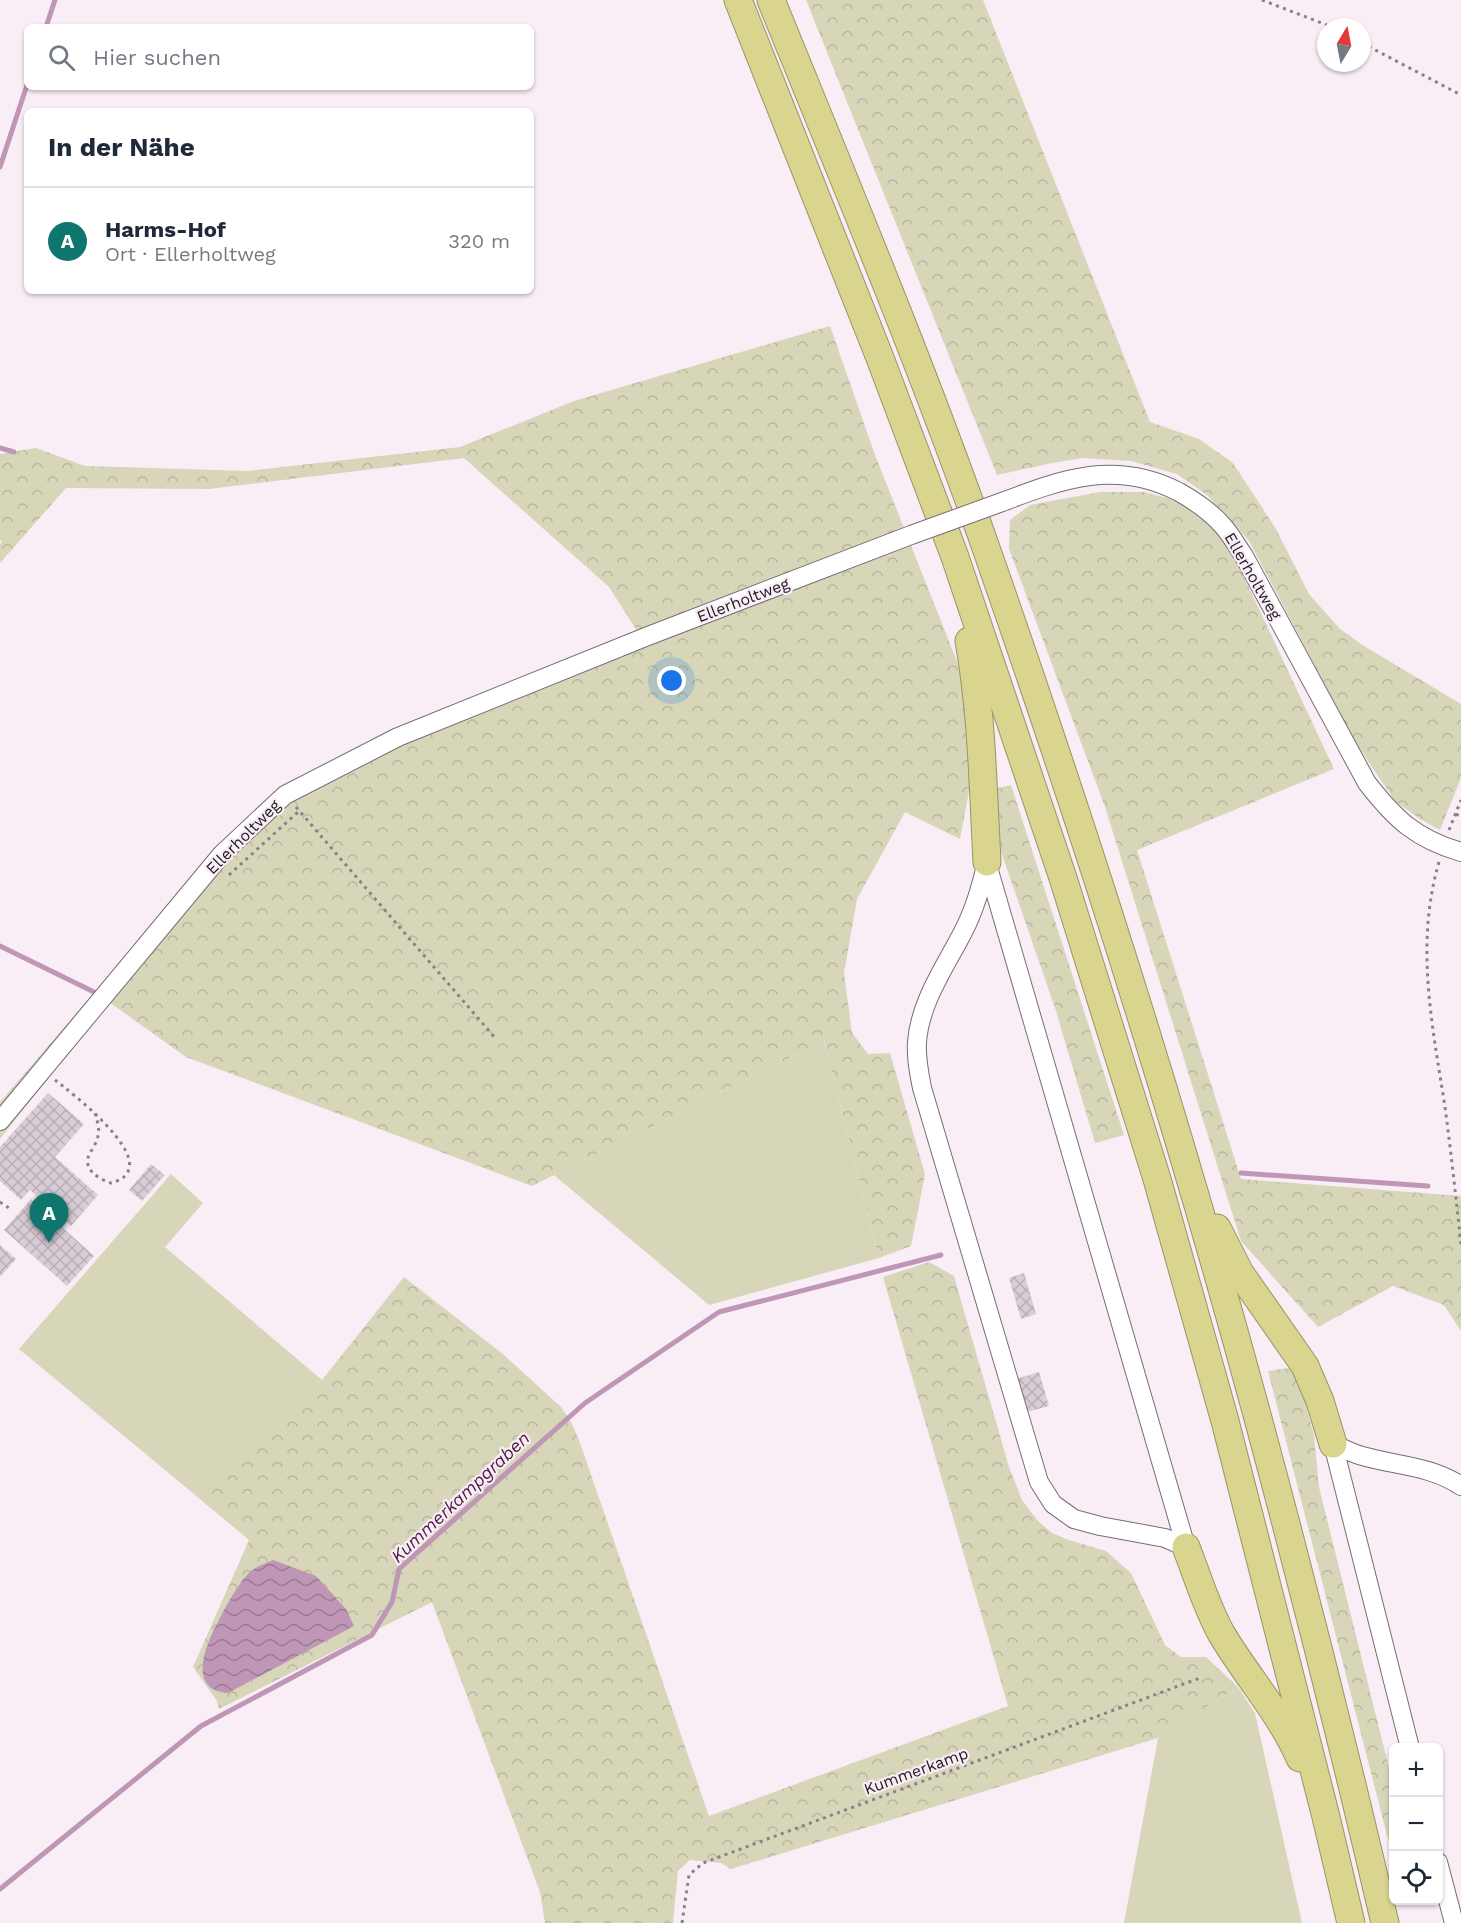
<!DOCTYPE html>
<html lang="de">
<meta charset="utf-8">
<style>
:root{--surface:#fff;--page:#f6f6f7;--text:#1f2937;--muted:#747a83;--line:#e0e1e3;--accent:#0f766e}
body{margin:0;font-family:"Work Sans",sans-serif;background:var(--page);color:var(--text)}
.controls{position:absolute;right:18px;bottom:18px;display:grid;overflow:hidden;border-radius:9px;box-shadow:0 2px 4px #0004}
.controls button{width:54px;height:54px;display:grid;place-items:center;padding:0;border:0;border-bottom:2px solid var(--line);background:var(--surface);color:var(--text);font:30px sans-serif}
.compass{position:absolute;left:1317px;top:18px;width:54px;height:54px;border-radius:50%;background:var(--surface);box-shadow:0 2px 4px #0004;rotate:10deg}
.you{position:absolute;left:672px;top:681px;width:21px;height:21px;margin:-15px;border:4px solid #fff;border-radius:50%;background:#1a73e8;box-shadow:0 0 0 9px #1a73e833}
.badge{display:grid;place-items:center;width:39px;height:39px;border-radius:50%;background:var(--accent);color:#fff;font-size:20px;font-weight:700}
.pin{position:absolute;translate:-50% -50px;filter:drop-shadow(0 2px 3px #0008)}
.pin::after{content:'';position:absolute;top:32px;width:21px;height:18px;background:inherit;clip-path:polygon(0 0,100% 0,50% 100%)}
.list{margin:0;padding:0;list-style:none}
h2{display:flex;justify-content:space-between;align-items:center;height:78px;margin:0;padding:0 24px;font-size:26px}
h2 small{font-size:20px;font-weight:400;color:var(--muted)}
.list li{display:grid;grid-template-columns:39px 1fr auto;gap:18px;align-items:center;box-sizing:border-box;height:108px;padding:0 24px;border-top:2px solid var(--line)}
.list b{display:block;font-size:22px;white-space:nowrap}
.list p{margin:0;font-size:20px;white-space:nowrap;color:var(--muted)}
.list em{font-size:20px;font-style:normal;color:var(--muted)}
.icon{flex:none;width:33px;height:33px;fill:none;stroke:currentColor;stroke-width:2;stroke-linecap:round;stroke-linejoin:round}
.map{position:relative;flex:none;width:1461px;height:1923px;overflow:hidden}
.search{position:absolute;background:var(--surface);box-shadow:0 2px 4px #0004;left:24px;top:24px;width:510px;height:66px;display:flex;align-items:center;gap:15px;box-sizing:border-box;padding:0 21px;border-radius:9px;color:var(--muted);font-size:22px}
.panel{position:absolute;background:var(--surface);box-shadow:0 2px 4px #0004;left:24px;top:108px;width:510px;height:186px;border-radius:9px}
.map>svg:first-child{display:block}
.green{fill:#d7d6b9}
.forest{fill:url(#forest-crowns)}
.water{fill:url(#water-waves)}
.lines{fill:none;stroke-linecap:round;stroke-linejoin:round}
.stream{stroke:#bf96b6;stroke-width:5}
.building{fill:url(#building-cross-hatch)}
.minor-casing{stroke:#776d75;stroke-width:20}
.highway-casing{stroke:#989467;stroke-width:29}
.path{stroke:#898187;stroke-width:3;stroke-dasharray:3 4.5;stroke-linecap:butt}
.minor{stroke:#fff;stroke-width:18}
.highway{stroke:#d9d58e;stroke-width:27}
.minor-bridge-casing{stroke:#776d75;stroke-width:20;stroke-linecap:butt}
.minor-bridge{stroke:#fff;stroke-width:18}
.labels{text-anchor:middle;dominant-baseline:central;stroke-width:4.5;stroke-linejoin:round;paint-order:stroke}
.street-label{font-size:16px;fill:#1f1b1e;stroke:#f9edf6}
.water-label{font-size:18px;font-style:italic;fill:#4e1c47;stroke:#f9edf6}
</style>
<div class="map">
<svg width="1461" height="1923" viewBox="0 0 1461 1923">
<defs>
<pattern id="forest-crowns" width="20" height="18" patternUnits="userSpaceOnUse" patternTransform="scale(1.5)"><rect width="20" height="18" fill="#d7d6b9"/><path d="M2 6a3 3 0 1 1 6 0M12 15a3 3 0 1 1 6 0" fill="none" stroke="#b8b79f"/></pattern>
<pattern id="water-waves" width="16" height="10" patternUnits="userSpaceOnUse" patternTransform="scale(1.5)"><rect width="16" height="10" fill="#bf96b6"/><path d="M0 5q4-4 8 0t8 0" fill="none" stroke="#9b7a93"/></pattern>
<pattern id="building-cross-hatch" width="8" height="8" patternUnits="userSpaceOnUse" patternTransform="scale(1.5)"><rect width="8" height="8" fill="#d8cdd6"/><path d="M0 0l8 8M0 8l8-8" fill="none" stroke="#b9afb7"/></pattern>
</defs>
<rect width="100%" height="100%" fill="#f9edf6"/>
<!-- green -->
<g class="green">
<path d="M824,1041l55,217 -170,47 -155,-130z"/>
<path d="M171,1174l32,29 -38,44 157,133 -128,114 -175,-145z"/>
<path d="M1238,1687l17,26 47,210h-178l34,-185z"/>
</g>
<!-- forest -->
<g class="forest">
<path d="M806,0h177l167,422 49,17 34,24 43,66 33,65 31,35 24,17 97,58v74l-21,52 -20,-11 -25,-18 -40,-59 -106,-201 -42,-46 -30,-21 -46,-13 -48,-3 -31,5 -55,12z"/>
<path d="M830,326l45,129 85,214 9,60v62l-9,48 -55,-27 -48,87 -13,74 8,60 16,21 22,-1 35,121 -14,72 -32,12 -55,-217 -292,145 -346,-129 -77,-55 -109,137v-37l218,-254 65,-57 356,-157 -30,-47 -145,-129 -255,31 -143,-1 -66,75v-19l2,-2 -2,-2v-86l36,-6 49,18 163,5 212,-24 114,-46z"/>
<path d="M1100,492h44l27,7 32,18 16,18 16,23 99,211 -197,81 104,329 220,17v135l-17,-26 -51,-19 -75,41 -77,-86 -136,-434 -96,-258 1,-29 20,-15z"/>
<path d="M1011,785l113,350 -29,8 -39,-132 -59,-171 -3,-51z"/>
<path d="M929,1262l25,14 55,191 13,33 16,21 14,12 14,6 40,12 25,22 34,72 16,12h25l32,30 -80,51 -427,131 -10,-6 -31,-3 -12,11 -5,52h-128l-5,-31 -108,-290 -213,107 -2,-8 -24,-34 56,-127 -55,-46 128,-114 82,-103 100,78 57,52 10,15 8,18 130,376 299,-110 -125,-429z"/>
<path d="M1296,1367l18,68 5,52 74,297v54l-5,1 -120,-468z"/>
</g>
<!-- water -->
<path class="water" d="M273,1560l43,16 30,33 8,17 -126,67c-43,-3 -21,-51 -9,-73 7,-14 21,-40 33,-50 6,-4 15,-7 21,-10z"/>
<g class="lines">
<!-- stream -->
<g class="stream">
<path d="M46,27l9,-27"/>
<path d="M0,167l27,-82"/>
<path d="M0,448l14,4"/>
<path d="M0,946l94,46"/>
<path d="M1241,1173l187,13"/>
<path d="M0,1889l201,-163 171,-91 20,-33 7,-33 186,-166 134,-91 222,-57"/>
</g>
</g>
<!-- building -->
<g class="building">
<path d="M48,1093l36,31 -29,33 43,38 -27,31 -41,-36 -9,10 -21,-19v-34z"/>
<path d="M151,1164l14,11 -23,26 -13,-11z"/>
<path d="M31,1199l63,57 -27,30 -63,-56z"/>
<path d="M0,1245l16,14 -16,18z"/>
<path d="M1024,1273l12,41 -15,5 -12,-41z"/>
<path d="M1039,1372l10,34 -26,7 -10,-33z"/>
</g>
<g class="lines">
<!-- minor casing -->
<g class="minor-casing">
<g id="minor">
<path d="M1002,502c61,-23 114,-43 177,-10 16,9 32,20 44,34 8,9 14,20 21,30l123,227c28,36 49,56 94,69"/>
<path d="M987,862c-6,24 -12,47 -24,70 -18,35 -43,70 -46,110 -1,16 2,31 5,46l117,394 14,22 21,15 26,7 65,12 21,9"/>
<path d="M987,864l199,683"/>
<path d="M0,1121l222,-267 63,-59 113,-58 250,-101 263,-101"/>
<path d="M1333,1444l77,304"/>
<path d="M1333,1444c9,4 17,8 26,11 35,11 71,10 102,31"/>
<path d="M1438,1862l16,61"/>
</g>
</g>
<!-- highway casing -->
<g class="highway-casing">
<g id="highway">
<path d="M738,0l142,358 75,199 108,321 94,301 68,242 101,396 25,106"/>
<path d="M771,0c74,182 150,363 215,548 100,285 191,572 270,863 46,170 89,341 129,512"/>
<path d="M969,641c13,73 14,147 18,221"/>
<path d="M1217,1228l23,45 65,93 15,35 13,43"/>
<path d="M1186,1547c11,28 20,59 35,86 26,44 58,78 79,125"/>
</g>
</g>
<!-- path -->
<g class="path">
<path d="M1262,0l70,27"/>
<path d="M1362,43l99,52"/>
<path d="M296,807l200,232"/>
<path d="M1456,814l5,3"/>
<path d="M1449,830l12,-30"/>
<path d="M1439,862c-24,82 -7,162 6,245 6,45 11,91 16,137"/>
<path d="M229,875l70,-64"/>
<path d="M55,1080c17,13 89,69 72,93 -3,6 -10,8 -16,10 -12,-4 -30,-14 -21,-30 3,-5 7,-11 8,-17 2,-7 -1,-16 -3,-23"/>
<path d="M0,1202l9,6"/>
<path d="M682,1923l7,-48 14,-12 497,-185"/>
</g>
<!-- minor -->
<use href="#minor" class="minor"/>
<!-- highway -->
<use href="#highway" class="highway"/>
<!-- minor-bridge casing -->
<g class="minor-bridge-casing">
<path id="minor-bridge" d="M911,535l91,-33"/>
</g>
<!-- minor-bridge -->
<use href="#minor-bridge" class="minor-bridge"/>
</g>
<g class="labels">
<!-- street labels -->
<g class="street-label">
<text transform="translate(1253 576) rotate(60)">Ellerholtweg</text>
<text transform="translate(743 600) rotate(-21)">Ellerholtweg</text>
<text transform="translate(243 837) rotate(-45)">Ellerholtweg</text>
<text transform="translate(916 1771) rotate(-20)">Kummerkamp</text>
</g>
<!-- water labels -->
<g class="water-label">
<text transform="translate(460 1497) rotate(-43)">Kummerkampgraben</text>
</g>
</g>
</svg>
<div class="controls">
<button>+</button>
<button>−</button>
<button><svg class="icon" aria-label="locate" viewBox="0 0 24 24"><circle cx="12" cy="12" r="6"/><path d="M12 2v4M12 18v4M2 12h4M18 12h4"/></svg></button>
</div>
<svg class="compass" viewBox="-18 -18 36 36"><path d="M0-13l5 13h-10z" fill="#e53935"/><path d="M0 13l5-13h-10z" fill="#747a83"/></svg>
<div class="you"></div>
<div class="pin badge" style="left:49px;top:1243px">A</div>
<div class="search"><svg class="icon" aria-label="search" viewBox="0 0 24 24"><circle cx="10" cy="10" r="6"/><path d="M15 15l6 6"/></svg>Hier suchen</div>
<section class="panel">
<h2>In der Nähe<small></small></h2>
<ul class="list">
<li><span class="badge">A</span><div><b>Harms-Hof</b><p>Ort · Ellerholtweg</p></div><em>320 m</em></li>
</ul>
</section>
</div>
